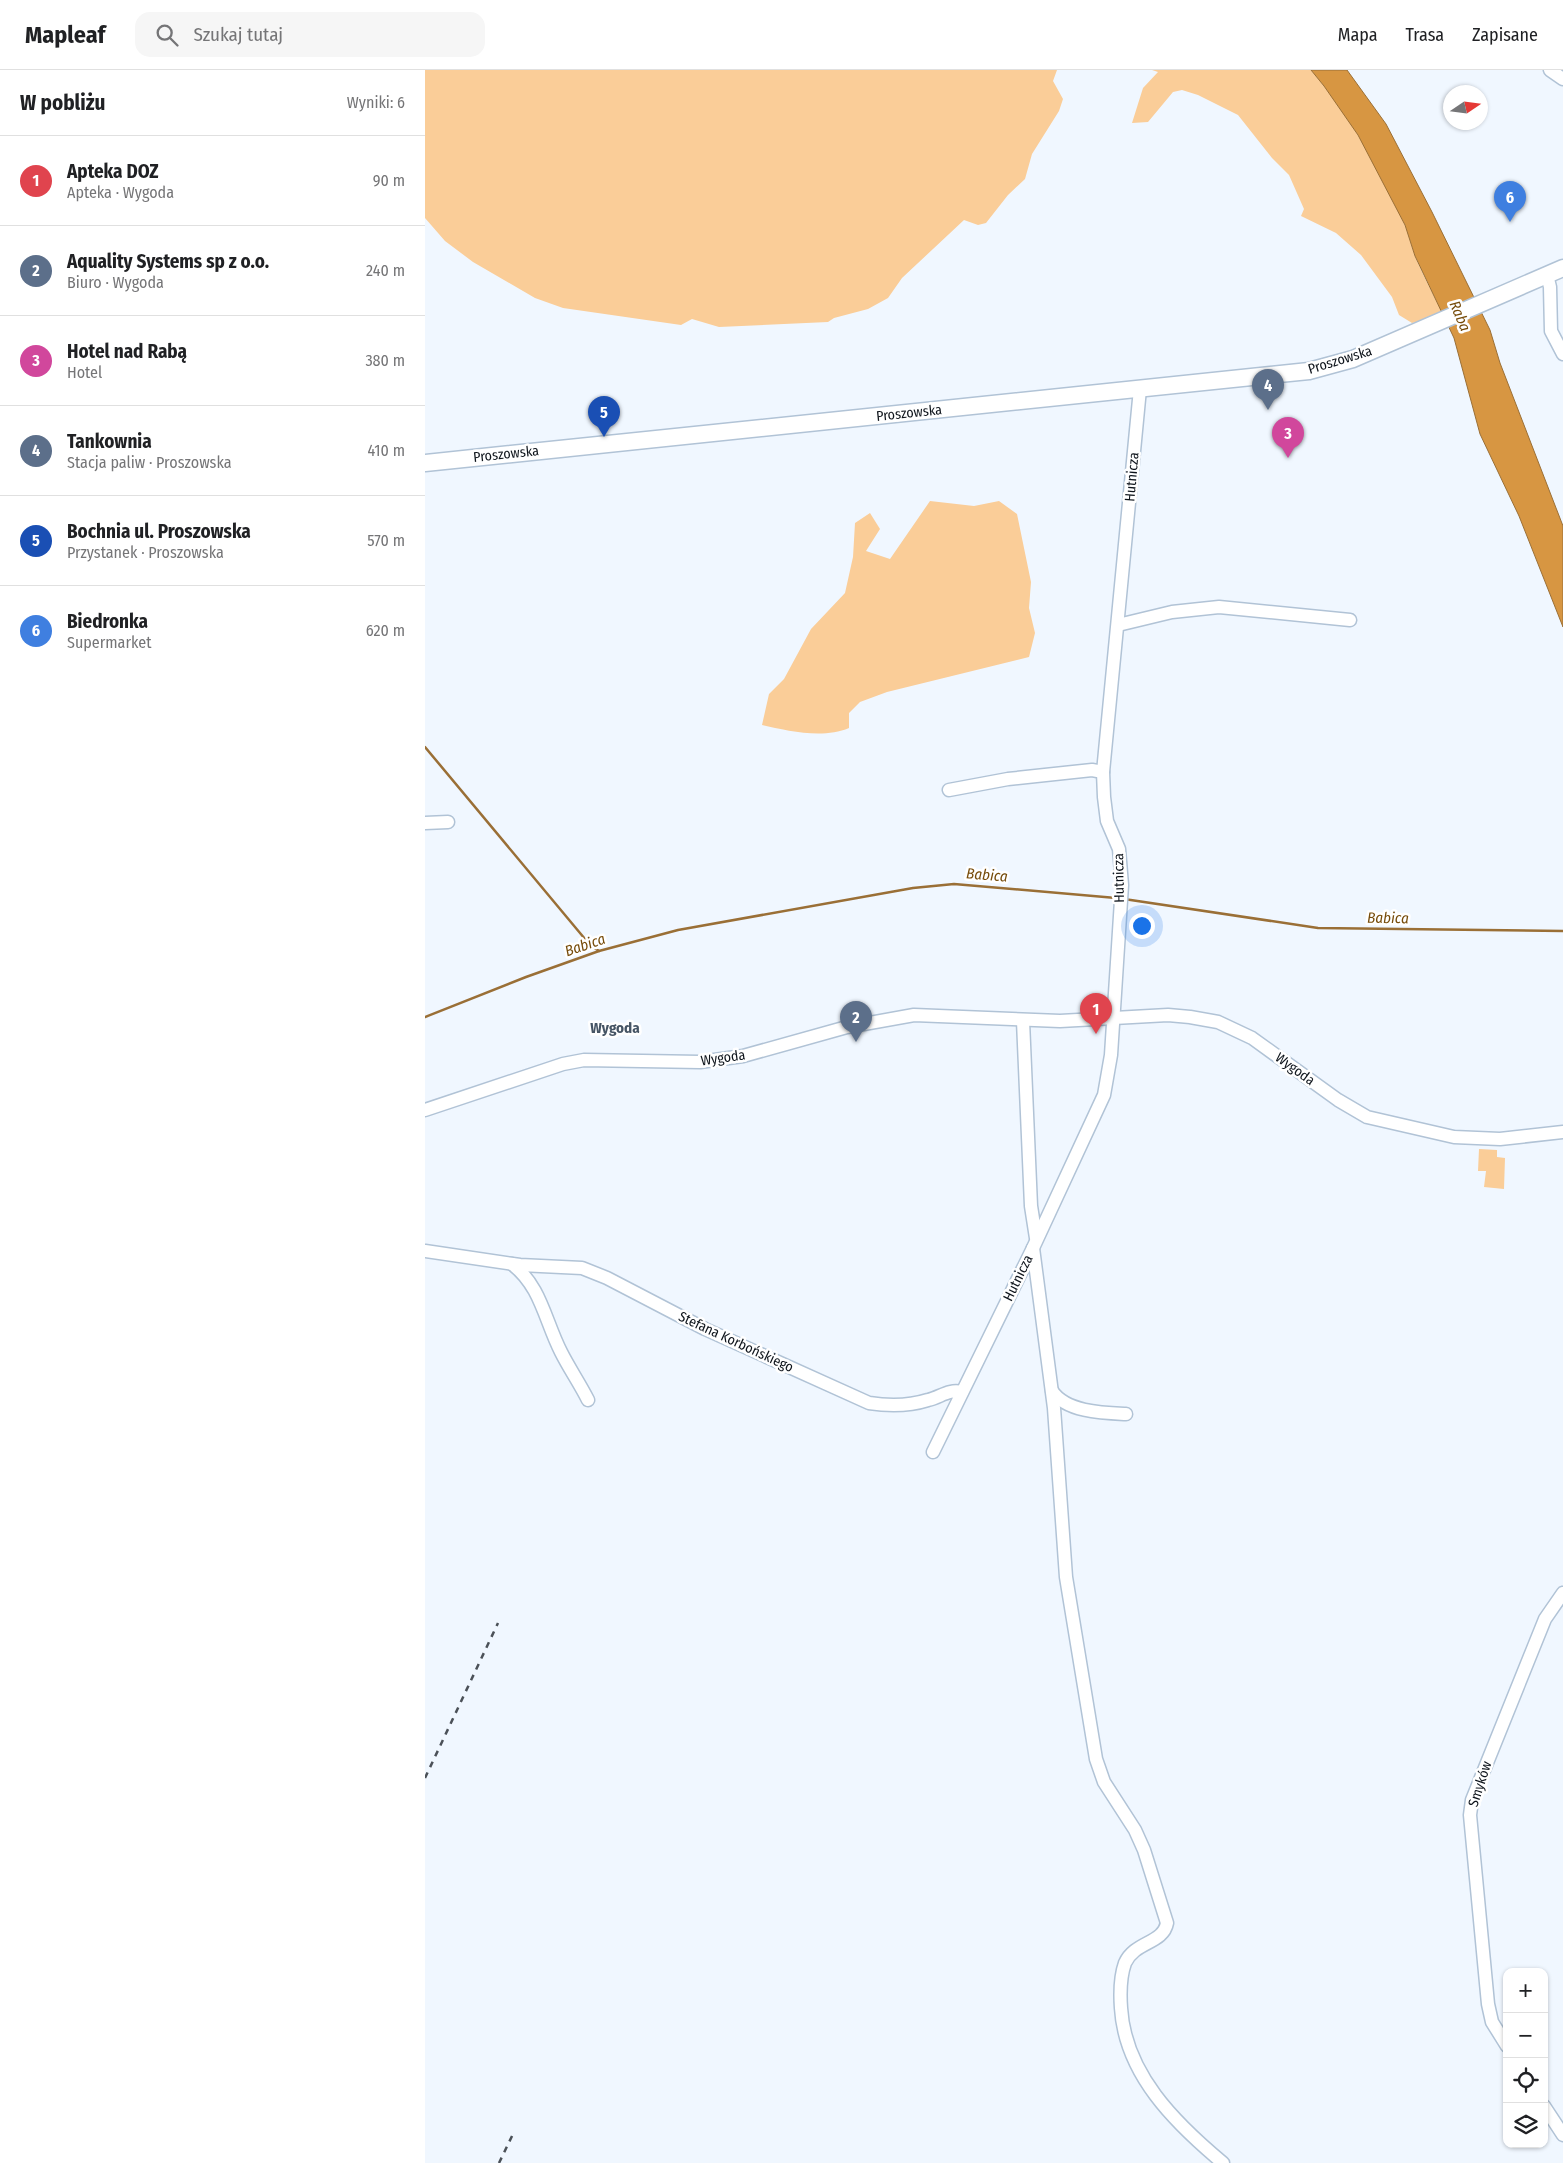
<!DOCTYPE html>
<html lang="pl">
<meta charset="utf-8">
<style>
:root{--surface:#fff;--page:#f6f6f6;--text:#202124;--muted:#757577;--line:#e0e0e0;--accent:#9e6a21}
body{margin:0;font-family:"Fira Sans Condensed",sans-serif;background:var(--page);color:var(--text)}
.controls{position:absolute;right:15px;bottom:15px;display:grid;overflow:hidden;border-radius:10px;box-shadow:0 1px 4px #0004}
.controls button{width:45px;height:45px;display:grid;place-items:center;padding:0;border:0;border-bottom:1px solid var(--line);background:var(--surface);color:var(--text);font:25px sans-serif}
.compass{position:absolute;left:1018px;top:15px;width:45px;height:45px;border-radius:50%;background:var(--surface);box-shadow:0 1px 4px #0004;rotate:77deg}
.you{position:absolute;left:716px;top:855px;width:18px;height:18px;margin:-12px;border:4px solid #fff;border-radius:50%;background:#1a73e8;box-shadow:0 0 0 8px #1a73e833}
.badge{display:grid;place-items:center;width:32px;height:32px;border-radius:50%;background:var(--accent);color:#fff;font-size:16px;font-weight:700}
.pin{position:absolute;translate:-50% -41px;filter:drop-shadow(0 1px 2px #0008)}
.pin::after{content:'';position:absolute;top:26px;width:18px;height:15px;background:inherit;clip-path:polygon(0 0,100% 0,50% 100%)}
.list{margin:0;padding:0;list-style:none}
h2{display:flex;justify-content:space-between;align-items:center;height:65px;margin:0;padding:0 20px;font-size:21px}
h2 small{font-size:16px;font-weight:400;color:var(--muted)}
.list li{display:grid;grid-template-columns:32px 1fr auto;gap:15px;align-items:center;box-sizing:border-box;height:90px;padding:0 20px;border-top:1px solid var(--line)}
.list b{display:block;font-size:19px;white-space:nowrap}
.list p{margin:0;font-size:16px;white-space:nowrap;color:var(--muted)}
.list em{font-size:16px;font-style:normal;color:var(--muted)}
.icon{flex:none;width:28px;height:28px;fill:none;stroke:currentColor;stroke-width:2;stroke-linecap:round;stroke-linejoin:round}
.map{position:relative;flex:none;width:1138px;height:2093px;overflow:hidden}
header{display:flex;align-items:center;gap:30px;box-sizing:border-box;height:70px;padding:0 25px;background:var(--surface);border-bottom:1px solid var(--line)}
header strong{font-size:24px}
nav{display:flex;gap:28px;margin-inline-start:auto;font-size:18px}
.search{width:350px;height:45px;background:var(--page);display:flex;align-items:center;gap:12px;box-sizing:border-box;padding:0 18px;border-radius:15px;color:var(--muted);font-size:19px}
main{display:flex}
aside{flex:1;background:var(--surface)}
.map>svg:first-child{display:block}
.green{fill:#facd98}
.water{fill:#d79642;stroke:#9a6f36}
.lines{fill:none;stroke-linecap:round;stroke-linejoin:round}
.stream{stroke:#9a6f36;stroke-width:2.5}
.minor-casing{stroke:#b1c3d6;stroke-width:15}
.major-casing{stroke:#b1c3d6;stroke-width:19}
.minor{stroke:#fff;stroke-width:12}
.major{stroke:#fff;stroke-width:16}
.rail{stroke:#4b5158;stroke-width:2.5;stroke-dasharray:6 6;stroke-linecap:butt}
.labels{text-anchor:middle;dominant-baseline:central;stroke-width:5;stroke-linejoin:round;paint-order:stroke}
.street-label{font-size:14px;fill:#0d131a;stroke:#fff}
.water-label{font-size:15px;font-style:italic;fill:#764b09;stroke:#fff}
.neighbourhood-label{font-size:15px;font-weight:bold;fill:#455464;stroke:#fff}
</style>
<header>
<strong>Mapleaf</strong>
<div class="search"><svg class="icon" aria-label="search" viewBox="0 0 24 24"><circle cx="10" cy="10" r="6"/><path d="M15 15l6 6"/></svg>Szukaj tutaj</div>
<nav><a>Mapa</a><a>Trasa</a><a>Zapisane</a></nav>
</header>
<main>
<aside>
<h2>W pobliżu<small>Wyniki: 6</small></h2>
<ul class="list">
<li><span class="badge" style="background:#e0444e">1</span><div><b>Apteka DOZ</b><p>Apteka · Wygoda</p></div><em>90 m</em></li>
<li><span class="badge" style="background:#5c6f8a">2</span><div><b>Aquality Systems sp z o.o.</b><p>Biuro · Wygoda</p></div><em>240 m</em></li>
<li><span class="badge" style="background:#d1479c">3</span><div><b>Hotel nad Rabą</b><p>Hotel</p></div><em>380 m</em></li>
<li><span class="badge" style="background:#5c6f8a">4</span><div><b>Tankownia</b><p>Stacja paliw · Proszowska</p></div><em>410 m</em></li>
<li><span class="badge" style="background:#1a4fb4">5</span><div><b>Bochnia ul. Proszowska</b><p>Przystanek · Proszowska</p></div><em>570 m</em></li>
<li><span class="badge" style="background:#3f7fe0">6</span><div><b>Biedronka</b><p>Supermarket</p></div><em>620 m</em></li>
</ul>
</aside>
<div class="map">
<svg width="1138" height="2093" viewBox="0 0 1138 2093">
<rect width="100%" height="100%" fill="#f0f7ff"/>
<!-- green -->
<g class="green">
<path d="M0,0h632l-4,11 10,18 -4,12 -27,43 -7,25 -17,16 -22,28 -8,2 -14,-5 -62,58 -14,20 -20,11 -34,9 -6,4 -109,5 -27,-8 -11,6 -118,-17 -28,-10 -62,-36 -28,-21 -20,-23z"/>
<path d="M727,0h159c38,45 70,99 93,153 5,11 7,22 11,33 8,20 19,39 28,59l-31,8 -13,-8 -7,-18 -31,-42 -25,-22 -35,-17 3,-7 -15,-34 -17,-17 -34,-43 -40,-20 -16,-5 -9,2 -25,30 -16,1 11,-35 15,-16z"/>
<path d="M505,431l44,5 25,-5 18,13 14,68 -2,26 6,25 -6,24 -142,35 -27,10 -11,11v15c-26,11 -61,3 -87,-3l7,-31 15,-15 27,-50 34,-36 8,-36 2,-34 15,-10 10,16 -14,22 24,8z"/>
<path d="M1054,1079l18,1v7l8,1 -1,31 -20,-2 2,-16h-8z"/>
</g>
<!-- water -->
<path class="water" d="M886,0h36l39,54 46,88 58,118 10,33 63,163v101l-44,-111 -39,-82 -26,-96 -39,-82 -10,-31 -47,-90 -34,-49z"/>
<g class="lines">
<!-- stream -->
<g class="stream">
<path d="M0,677l165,198 9,6"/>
<path d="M699,829l194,29 245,3"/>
<path d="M0,947l101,-40 73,-26 79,-21 235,-42 41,-4 162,14"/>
</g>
<!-- minor casing -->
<g class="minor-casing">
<g id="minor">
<path d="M1125,0l13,9"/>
<path d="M1122,205l3,12 1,44 12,23"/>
<path d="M693,555l54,-13 47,-5 131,13"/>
<path d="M524,720l59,-11 84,-9 11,2"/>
<path d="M0,753l23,-1"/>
<path d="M598,951l8,185 5,32"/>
<path d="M0,1040l138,-46 21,-4 116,2 43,-6 104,-29 67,-12 146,6 108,-6 22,2 28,5 34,16 86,62 29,17 87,20 46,2 63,-7"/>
<path d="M608,1178l21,160 12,169 30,182 8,23 31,48 9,20 23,73c-4,21 -32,18 -42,40 -5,14 -5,31 -4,45 4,66 54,115 102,155"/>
<path d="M0,1181l95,14 62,3 25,10 98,51 164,74c19,3 40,3 59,-3 13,-3 20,-11 34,-8"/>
<path d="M87,1194c29,22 33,57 49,88 8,16 19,32 27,48"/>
<path d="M627,1321c14,21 51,22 74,23"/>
<path d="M508,1382l100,-204 71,-153 7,-40 11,-170 -3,-36 -12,-28 -3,-24 -1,-25 37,-383"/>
<path d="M1082,1976l-15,-24 -4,-18 -18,-189 2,-15 73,-181 18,-26"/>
<path d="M1119,2036l19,29"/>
</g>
</g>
<!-- major casing -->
<g class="major-casing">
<path id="major" d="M0,393l884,-92 44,-12 210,-91"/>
</g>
<!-- minor -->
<use href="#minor" class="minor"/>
<!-- major -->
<use href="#major" class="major"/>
<!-- rail -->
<g class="rail">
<path d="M0,1708l73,-155"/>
<path d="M74,2093l14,-29"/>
</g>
</g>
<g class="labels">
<!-- street labels -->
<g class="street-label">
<text transform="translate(915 290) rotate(-17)">Proszowska</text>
<text transform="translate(484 343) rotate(-6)">Proszowska</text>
<text transform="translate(81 384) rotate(-6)">Proszowska</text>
<text transform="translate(707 407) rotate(-85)">Hutnicza</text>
<text transform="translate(694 808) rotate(-91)">Hutnicza</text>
<text transform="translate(298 988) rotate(-8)">Wygoda</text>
<text transform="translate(870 999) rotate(36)">Wygoda</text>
<text transform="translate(593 1208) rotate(-64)">Hutnicza</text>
<text transform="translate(311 1272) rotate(25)">Stefana Korbońskiego</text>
<text transform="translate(1055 1714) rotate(-72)">Smyków</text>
</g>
<!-- water labels -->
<g class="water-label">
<text transform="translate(1035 246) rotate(67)">Raba</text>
<text transform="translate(562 805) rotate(5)">Babica</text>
<text transform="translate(963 848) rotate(1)">Babica</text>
<text transform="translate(160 875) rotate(-19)">Babica</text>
</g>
<!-- neighbourhood labels -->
<g class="neighbourhood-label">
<text x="190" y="958">Wygoda</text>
</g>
</g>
</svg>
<div class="controls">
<button>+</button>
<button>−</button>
<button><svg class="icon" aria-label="locate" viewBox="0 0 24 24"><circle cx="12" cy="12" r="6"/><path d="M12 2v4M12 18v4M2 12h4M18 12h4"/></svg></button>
<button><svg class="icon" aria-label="layers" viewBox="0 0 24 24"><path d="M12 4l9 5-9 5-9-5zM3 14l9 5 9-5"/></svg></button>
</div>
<svg class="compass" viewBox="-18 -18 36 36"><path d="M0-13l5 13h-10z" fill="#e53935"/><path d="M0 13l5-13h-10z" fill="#757577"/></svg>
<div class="you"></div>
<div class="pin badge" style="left:671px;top:964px;background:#e0444e">1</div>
<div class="pin badge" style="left:431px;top:972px;background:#5c6f8a">2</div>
<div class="pin badge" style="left:863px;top:388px;background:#d1479c">3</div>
<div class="pin badge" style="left:843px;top:340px;background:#5c6f8a">4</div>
<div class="pin badge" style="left:179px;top:367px;background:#1a4fb4">5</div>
<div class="pin badge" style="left:1085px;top:152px;background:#3f7fe0">6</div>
</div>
</main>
